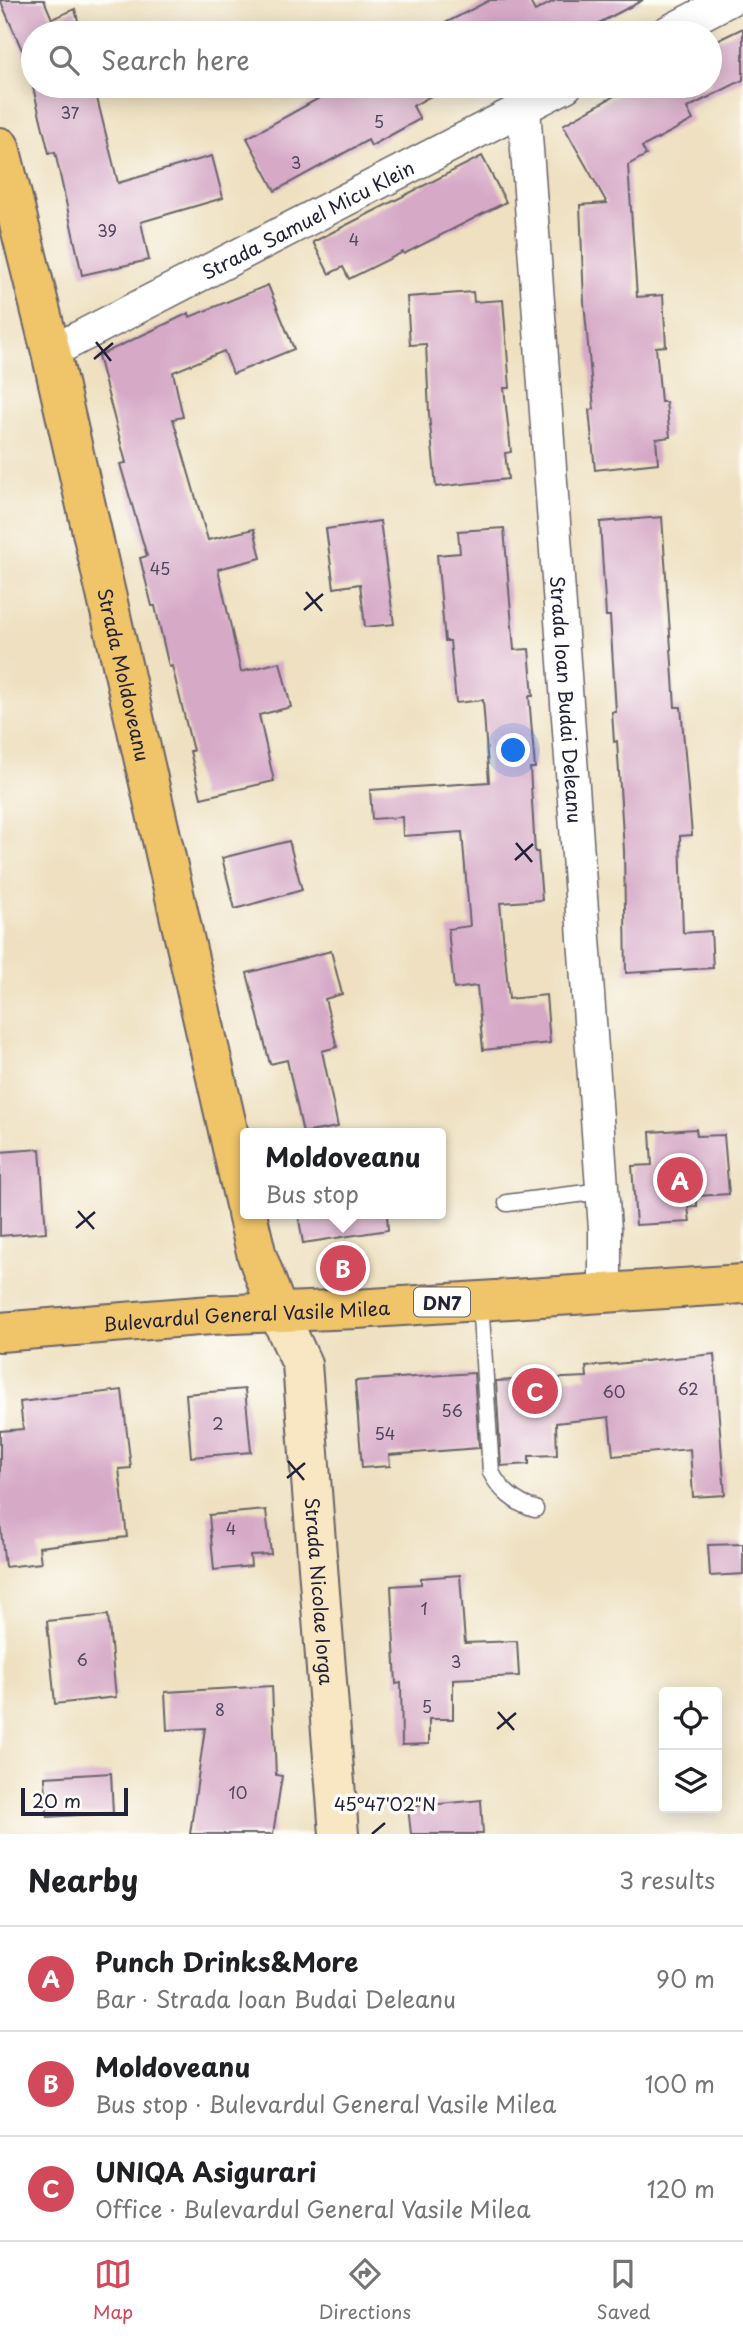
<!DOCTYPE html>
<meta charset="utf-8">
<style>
:root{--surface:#fff;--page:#f2f2f2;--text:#202124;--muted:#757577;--line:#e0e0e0;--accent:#d1495b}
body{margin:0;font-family:"Playpen Sans",sans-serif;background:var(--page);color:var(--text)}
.controls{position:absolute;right:21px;bottom:21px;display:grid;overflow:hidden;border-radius:7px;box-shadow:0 4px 18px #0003}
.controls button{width:63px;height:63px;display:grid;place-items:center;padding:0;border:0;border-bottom:2px solid var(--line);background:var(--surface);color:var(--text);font:35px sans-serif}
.scale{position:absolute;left:21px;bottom:18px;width:107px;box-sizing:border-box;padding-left:7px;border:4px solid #22223b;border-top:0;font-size:19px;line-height:24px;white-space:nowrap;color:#22223b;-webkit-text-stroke:5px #fdfcf7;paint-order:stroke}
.you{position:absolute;left:514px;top:751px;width:24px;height:24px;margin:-18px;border:5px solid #fff;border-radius:50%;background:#1a73e8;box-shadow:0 0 0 10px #1a73e833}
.badge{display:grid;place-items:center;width:46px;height:46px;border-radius:50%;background:var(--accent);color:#fff;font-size:23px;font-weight:700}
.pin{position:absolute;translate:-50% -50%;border:4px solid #fff;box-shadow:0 2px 7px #0006}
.popup{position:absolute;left:240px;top:1128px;width:206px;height:91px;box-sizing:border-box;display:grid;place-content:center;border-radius:7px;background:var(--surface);filter:drop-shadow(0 2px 5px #0005);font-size:23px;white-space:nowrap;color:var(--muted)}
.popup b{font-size:26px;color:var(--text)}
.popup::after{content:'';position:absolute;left:50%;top:100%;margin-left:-14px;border:14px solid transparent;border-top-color:var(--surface)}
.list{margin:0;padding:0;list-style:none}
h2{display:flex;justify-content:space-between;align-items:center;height:91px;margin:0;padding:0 28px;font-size:30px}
h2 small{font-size:23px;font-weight:400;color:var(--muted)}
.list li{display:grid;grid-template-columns:46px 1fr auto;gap:21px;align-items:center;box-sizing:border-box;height:105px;padding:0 28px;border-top:2px solid var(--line)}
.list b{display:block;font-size:26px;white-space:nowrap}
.list p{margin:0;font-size:23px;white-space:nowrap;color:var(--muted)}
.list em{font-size:23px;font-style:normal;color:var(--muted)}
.icon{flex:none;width:38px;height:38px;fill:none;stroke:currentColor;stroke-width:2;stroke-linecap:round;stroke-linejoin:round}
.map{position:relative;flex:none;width:743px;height:1834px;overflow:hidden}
.search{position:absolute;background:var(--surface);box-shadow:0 4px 18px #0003;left:21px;right:21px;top:21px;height:77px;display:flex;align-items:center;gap:18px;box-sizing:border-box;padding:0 24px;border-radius:38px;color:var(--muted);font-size:26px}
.sheet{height:406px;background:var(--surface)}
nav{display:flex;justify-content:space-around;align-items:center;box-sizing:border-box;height:98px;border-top:2px solid var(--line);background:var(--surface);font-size:19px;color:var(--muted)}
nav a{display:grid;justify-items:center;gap:4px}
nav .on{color:var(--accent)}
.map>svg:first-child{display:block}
.building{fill:#d6a9c7}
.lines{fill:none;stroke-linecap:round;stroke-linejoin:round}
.lane-casing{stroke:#69646a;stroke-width:19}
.street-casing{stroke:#69646a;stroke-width:35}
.secondary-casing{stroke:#69646a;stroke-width:42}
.primary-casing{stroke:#69646a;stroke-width:42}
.lane{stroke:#fff;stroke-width:16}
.street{stroke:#fff;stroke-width:32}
.secondary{stroke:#f9e7c3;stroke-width:38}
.primary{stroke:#f0c469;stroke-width:38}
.ticks{fill:none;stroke:#22223b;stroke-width:2.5}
.labels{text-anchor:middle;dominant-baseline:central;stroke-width:7;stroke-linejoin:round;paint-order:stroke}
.number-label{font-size:16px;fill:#4f445e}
.shield{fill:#fdfcf7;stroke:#646373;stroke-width:2}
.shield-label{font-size:18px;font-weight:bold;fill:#22223b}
.street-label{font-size:19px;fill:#22223b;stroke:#fdfcf7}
.ticks-label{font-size:18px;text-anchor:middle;fill:#22223b;stroke:#fdfcf7;stroke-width:7;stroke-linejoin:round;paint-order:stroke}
</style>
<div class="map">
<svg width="743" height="1834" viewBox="0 0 743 1834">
<rect width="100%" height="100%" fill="#fdfcf7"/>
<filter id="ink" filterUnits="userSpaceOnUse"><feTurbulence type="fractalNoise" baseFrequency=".0143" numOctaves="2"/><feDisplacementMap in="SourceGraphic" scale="14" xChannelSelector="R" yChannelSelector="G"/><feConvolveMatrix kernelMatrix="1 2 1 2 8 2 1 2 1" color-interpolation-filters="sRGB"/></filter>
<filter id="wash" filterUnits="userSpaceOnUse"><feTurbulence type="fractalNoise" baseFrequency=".00686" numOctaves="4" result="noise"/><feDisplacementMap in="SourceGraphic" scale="28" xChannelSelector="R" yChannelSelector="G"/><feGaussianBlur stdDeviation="1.57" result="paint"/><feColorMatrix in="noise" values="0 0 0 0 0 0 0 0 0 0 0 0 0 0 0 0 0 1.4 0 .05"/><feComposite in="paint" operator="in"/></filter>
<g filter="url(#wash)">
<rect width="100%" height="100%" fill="#eee0c0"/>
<g id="blocks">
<!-- building -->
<g class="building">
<path d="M0,0h44l8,19 23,-10 6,24h-48v53h61l24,97 94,-27 11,42 -82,24 8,38 -67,15 -27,-123 -6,1 -23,-94z"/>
<path d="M490,0h39l6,11 21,-11h87l-46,24 5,9h-176z"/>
<path d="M743,28v52l-56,28 6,12 -51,27 4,8 -18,10 9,132 26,-2 3,51 -10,1 5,55h5l4,35 -14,2 2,24 -63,7 -6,-60 5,-1 -10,-107 -4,-97 27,-2 -44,-78 69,-39h78v-42z"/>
<path d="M341,86h108l-36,20 7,13 -49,27 -3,-6 -93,51 -28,-53z"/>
<path d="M482,156l24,46 -102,52 -1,-2 -54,27 -6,-12 -14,7 -16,-32z"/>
<path d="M268,285l26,64 -61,25 -9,-23 -51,21 10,45 -10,2 35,121 46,-11 7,29 -43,11 23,103 39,-10 11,45 -32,8 15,66 -73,17 -11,-47h3l-21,-85 -3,1 -14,-61h-3l-12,-48 7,-2 -27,-92 6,-1 -28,-107 91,-43 1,4z"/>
<path d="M473,292l1,10 29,-2 7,88h-6l7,64 -6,1 3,26 -72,8 -7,-73 -3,-70 -16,1 -3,-48z"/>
<path d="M662,517l13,190h6l11,128 -12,1 3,97 28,-2 2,37 -87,5 -2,-123 -7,-109 -3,1 -2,-30h4l-6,-96h-4l-6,-94z"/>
<path d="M380,521l14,103 -29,3 -5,-43 -26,4 -8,-59z"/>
<path d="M504,528l10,122 15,-1 4,47h-4l6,72h-5l5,84h3l4,48 -42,3 9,96 37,-4 4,48 -67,7 -6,-64 -23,3 -6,-60 22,-3 -8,-94 -59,4 -1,-19 -30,2 -2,-29 119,-8 -6,-82 -27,3 -6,-62h-5l-8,-86 23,-2 -2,-22z"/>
<path d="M289,841l13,49 -67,19 -13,-51z"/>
<path d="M331,951l11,43 -17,5 12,48 -15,4 16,76 -35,6 -16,-73 -17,4 -23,-91z"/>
<path d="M696,1129l1,7 27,-1 5,59 -32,2v10l-9,1 2,15 -54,3 -4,-59 20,-1 -2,-33z"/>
<path d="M40,1149l6,83 -46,4v-84z"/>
<path d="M298,1214h89l1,16 -85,13z"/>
<path d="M714,1354l11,141 -32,2 -3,-48 -77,7 -4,-39 -53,6 1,32 -28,1v8l-28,2 -5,-85 91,-4 -1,-10z"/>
<path d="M474,1373l5,75 -90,7 1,11 -28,2 -7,-87z"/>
<path d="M245,1389l6,63 -60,5 -5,-63z"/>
<path d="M122,1390l9,78 -12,1 8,68 -88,10 2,16 -36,4 -5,-45v-91l23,-2 -3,-27z"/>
<path d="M266,1510l5,44 -21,1 1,11 -37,4 -5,-55z"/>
<path d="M743,1544v30l-33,2 -2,-31z"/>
<path d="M460,1575l5,68 52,-2 2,35 -66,3v40h-24v25l-27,1 -1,-62 -5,1 -5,-98 30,-2v-6z"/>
<path d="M108,1615l8,82 -61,7 -8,-83z"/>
<path d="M272,1686l4,89 6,1 -9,58h-83l15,-106 -38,2 -2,-38z"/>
<path d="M111,1773l2,40 -66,4 -2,-40z"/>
<path d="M481,1800l2,34h-72l-3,-27z"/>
</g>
</g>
</g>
<g filter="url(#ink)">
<use href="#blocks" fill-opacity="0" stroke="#69646a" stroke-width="2"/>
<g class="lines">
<!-- lane casing -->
<g class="lane-casing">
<g id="lane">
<path d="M507,1203l95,-12"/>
<path d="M480,1300l11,172c8,17 25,32 44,37"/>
</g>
</g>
<!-- street casing -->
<g class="street-casing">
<g id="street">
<path d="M666,33l63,-33"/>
<path id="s1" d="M524,108l81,1121v63"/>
<path id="s2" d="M51,352l515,-266"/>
</g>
</g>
<!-- secondary casing -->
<g class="secondary-casing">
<g id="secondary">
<path id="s3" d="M278,1312l24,52 37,470"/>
</g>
</g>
<!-- primary casing -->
<g class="primary-casing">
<g id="primary">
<path id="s4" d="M0,147l51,205 194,853"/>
<path d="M247,1214l10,42 21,56"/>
<path id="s5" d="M0,1332l211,-17 145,-6 387,-25"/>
</g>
</g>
<!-- lane -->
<use href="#lane" class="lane"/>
<!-- street -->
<use href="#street" class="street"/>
<!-- secondary -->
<use href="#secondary" class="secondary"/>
<!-- primary -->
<use href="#primary" class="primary"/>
</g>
</g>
<!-- ticks -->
<path class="ticks" d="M96,342l15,19M94,359l19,-16M306,592l16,19M304,610l19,-16M516,843l16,19M515,860l18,-16M78,1211l16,18M76,1228l19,-16M288,1461l16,19M287,1478l18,-15M498,1712l16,18M497,1729l19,-16M372,1834l13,-11"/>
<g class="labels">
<!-- number labels -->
<g class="number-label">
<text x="70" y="112">37</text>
<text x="379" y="121">5</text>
<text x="296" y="162">3</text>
<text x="107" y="230">39</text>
<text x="354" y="239">4</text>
<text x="160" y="568">45</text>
<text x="688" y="1388">62</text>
<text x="614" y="1391">60</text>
<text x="452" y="1410">56</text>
<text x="218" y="1423">2</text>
<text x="385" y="1433">54</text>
<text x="231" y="1528">4</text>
<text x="424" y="1608">1</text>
<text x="82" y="1659">6</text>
<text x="456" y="1661">3</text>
<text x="427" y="1706">5</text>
<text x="220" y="1709">8</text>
<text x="238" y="1792">10</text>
</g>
<!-- shield labels -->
<rect class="shield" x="414" y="1287.5" width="56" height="29" rx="5"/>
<g class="shield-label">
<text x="442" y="1302">DN7</text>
</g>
<!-- street labels -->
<g class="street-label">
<text stroke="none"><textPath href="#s2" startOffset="289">Strada Samuel Micu Klein</textPath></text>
<text stroke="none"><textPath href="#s4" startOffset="542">Strada Moldoveanu</textPath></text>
<text stroke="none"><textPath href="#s1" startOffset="593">Strada Ioan Budai Deleanu</textPath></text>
<text stroke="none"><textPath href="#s5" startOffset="247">Bulevardul General Vasile Milea</textPath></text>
<text stroke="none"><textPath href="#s3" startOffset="285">Strada Nicolae Iorga</textPath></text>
</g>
</g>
<g class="ticks-label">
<text x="385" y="1811">45°47'02"N</text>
</g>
</svg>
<div class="controls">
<button><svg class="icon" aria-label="locate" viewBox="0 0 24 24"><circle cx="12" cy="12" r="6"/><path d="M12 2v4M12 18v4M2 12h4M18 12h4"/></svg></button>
<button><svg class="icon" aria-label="layers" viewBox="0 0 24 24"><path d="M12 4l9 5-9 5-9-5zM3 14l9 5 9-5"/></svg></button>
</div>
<div class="scale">20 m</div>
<div class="you"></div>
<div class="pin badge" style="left:680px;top:1180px">A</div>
<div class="pin badge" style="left:343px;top:1268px">B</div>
<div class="popup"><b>Moldoveanu</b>Bus stop</div>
<div class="pin badge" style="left:535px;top:1391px">C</div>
<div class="search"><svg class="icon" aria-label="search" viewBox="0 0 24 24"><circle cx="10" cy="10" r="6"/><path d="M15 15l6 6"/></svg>Search here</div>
</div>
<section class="sheet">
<h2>Nearby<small>3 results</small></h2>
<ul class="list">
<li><span class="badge">A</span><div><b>Punch Drinks&amp;More</b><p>Bar · Strada Ioan Budai Deleanu</p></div><em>90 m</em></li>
<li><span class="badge">B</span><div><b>Moldoveanu</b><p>Bus stop · Bulevardul General Vasile Milea</p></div><em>100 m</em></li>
<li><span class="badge">C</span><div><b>UNIQA Asigurari</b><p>Office · Bulevardul General Vasile Milea</p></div><em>120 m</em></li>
</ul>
</section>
<nav>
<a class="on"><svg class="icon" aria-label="map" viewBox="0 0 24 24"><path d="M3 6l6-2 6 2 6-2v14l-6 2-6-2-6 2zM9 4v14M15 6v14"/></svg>Map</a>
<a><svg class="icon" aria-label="directions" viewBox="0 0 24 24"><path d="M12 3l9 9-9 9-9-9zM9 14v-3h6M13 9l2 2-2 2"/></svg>Directions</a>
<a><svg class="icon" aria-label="saved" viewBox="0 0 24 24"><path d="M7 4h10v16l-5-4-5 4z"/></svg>Saved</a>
</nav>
